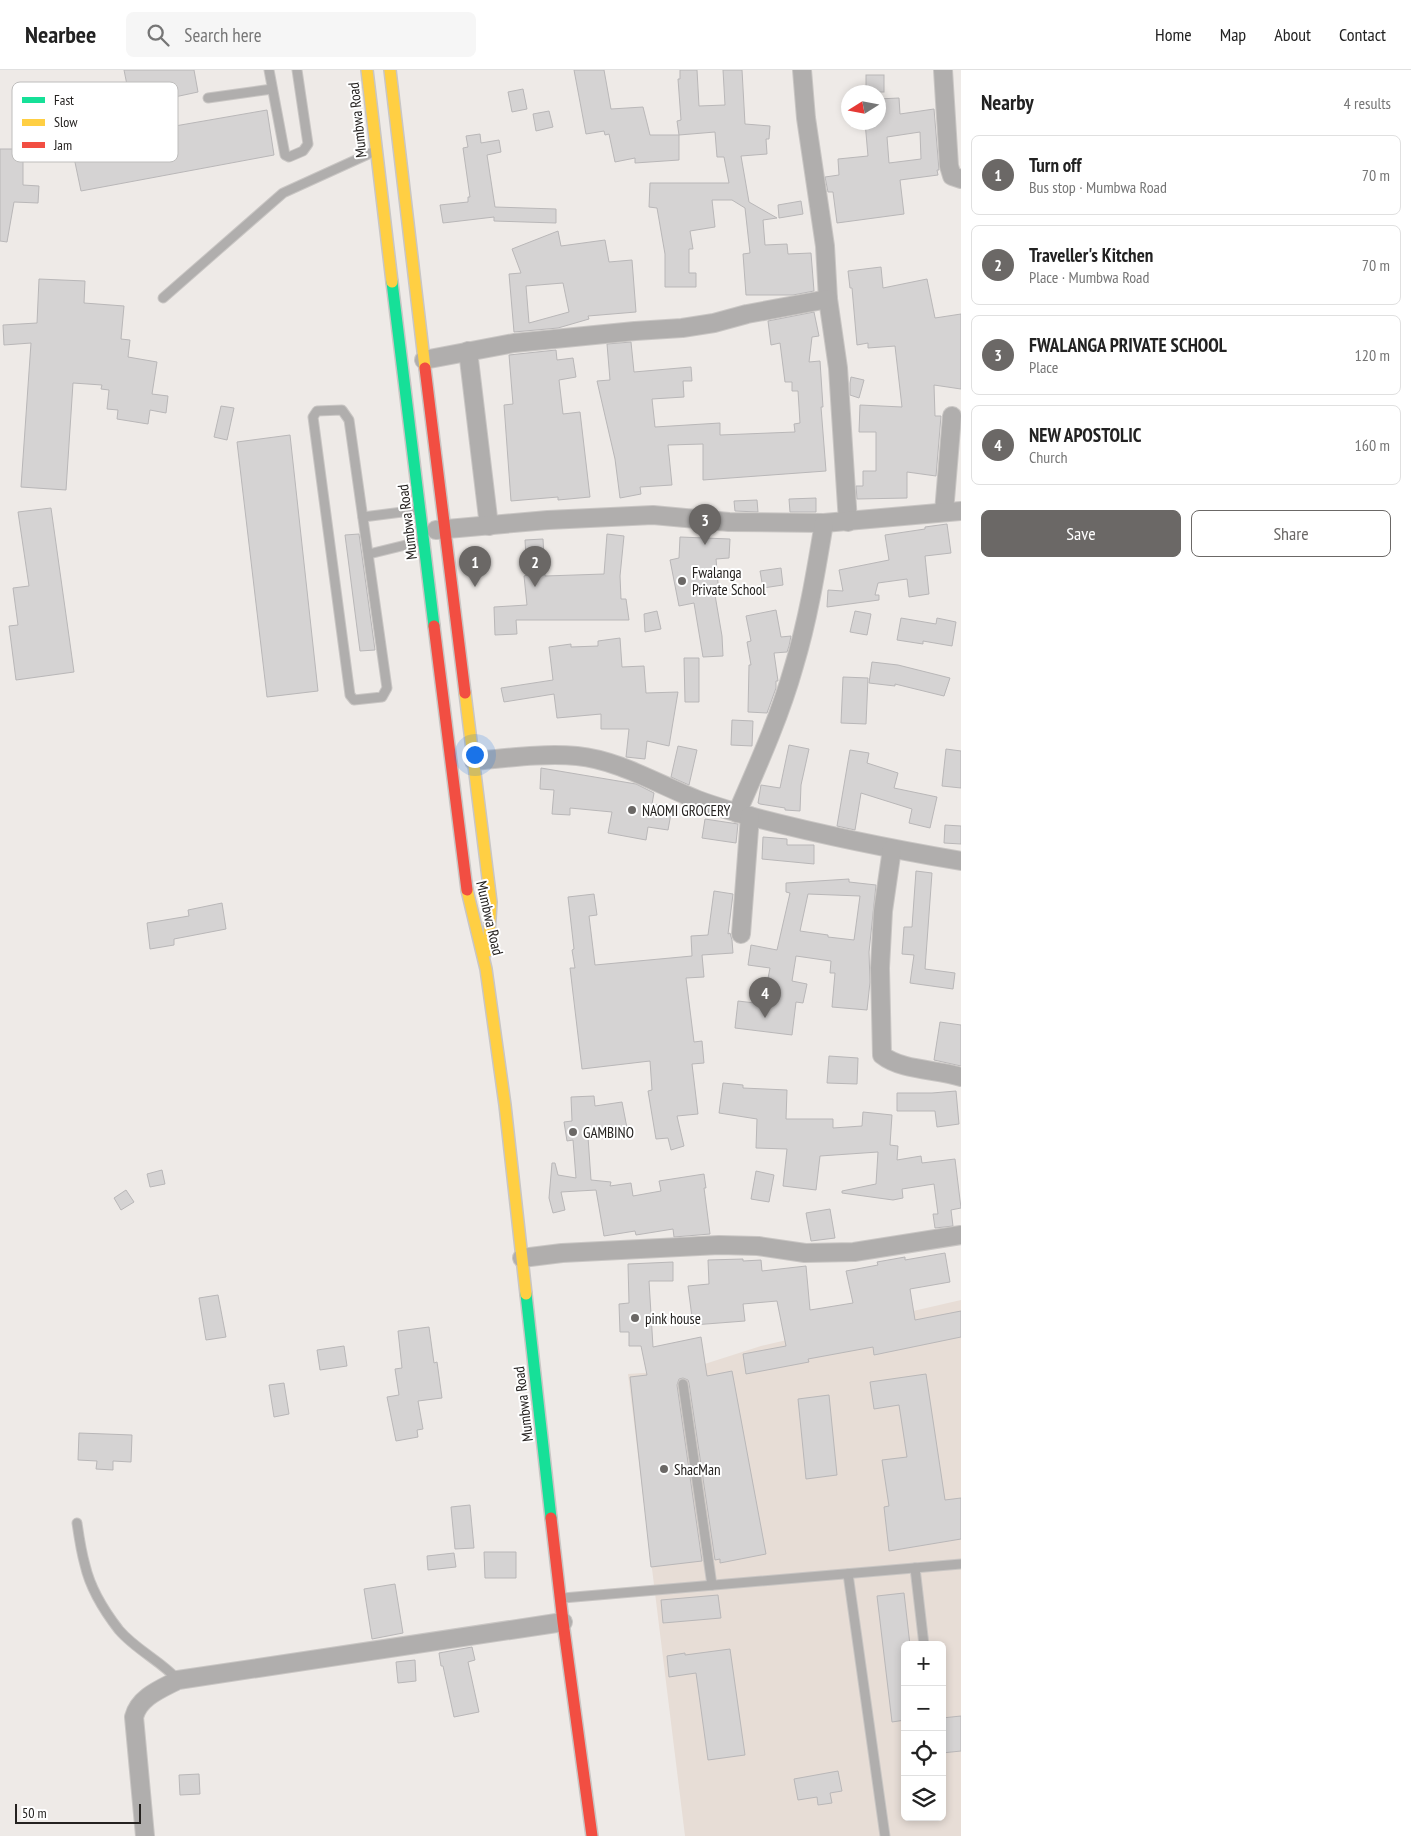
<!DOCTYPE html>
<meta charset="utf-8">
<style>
:root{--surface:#fff;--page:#f6f6f6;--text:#222;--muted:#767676;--line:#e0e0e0;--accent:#6b6866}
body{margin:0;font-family:"PT Sans Narrow",sans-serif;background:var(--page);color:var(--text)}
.controls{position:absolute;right:15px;bottom:15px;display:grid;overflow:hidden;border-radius:8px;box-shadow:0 2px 8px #0003}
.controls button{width:45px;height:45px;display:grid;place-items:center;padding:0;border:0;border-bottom:1px solid var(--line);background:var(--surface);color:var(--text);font:25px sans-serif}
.compass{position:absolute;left:841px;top:15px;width:45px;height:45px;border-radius:50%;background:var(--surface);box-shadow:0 2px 8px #0003;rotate:259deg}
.scale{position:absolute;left:15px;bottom:12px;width:126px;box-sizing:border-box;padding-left:5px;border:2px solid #252220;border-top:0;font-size:14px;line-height:18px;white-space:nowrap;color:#252220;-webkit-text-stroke:4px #fff;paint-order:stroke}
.you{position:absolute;left:474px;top:684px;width:18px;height:18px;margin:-12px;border:4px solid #fff;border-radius:50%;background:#1a73e8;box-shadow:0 0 0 8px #1a73e833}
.badge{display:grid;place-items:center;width:32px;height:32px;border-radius:50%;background:var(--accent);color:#fff;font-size:16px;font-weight:700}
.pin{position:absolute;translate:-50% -41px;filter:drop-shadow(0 1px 2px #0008)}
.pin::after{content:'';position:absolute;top:26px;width:18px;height:15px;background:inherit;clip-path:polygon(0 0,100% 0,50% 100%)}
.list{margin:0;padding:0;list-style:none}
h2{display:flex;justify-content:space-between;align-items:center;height:65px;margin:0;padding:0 20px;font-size:21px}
h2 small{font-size:16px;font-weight:400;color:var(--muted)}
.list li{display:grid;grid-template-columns:32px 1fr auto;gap:15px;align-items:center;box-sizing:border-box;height:80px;margin:0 10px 10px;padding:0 10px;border:1px solid var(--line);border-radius:8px}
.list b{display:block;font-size:19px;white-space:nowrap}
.list p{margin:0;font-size:16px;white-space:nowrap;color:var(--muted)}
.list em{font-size:16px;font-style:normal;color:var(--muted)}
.actions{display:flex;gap:10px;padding:15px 20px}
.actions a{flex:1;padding:11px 0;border:1px solid var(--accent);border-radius:8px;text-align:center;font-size:18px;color:var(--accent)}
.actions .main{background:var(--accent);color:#fff}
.icon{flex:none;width:28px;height:28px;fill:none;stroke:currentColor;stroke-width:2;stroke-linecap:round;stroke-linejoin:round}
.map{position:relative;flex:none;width:961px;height:1766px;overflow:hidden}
header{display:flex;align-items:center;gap:30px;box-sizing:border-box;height:70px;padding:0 25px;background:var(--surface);border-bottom:1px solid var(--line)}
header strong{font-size:24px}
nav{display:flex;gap:28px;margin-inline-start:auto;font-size:18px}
.search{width:350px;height:45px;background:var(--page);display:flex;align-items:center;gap:12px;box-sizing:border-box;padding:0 18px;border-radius:8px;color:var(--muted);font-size:19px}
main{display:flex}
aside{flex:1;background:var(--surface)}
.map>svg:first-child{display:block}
.built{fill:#e7ddd6;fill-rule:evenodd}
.building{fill:#d5d3d3;stroke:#b9b7b8;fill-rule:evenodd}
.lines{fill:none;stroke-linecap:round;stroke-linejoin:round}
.lane-casing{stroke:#c9c6c4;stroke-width:11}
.street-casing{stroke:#c9c6c4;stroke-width:20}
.fast-casing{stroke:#c9c6c4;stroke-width:14}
.slow-casing{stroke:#c9c6c4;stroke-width:14}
.jam-casing{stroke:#c9c6c4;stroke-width:14}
.lane{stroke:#b0aead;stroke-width:9}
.street{stroke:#b0aead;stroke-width:18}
.fast{stroke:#16e098;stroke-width:11}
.slow{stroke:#ffcf43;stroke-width:11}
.jam{stroke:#f24e42;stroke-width:11}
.poi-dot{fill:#6b6866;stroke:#fff;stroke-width:2}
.labels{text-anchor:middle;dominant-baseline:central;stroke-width:4;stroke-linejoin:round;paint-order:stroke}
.street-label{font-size:15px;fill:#252220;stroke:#fff}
.poi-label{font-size:15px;fill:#252220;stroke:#fff;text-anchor:start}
.key{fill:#fff;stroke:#bebdbc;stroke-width:1}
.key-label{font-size:14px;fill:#252220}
</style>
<header>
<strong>Nearbee</strong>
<div class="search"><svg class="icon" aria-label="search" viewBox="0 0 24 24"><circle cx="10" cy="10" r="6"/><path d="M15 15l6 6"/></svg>Search here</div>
<nav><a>Home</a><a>Map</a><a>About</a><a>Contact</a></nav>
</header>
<main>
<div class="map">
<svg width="961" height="1766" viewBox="0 0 961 1766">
<rect width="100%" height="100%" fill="#eeeae7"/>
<!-- built -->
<path class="built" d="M961,1230v536h-276l-57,-462 58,-4 75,-24zM905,1575h37v172h-37z"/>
<!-- building -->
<g class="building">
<path d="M124,0h70l4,22 -28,6 5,28 92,-16 7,45 -193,36 -9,-43h48v-5l-51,-11 -7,-38 35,-8 3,14 29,-5z"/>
<path d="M574,0h30l7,39 32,-2 7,28h29v25l-44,3v-5l-20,4 -6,-28 -4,1 -1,-4 -18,3z"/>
<path d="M680,0h17l2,36 26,-1 -2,-35h19l3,54 25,2 -1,13h-3l1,15 -26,2 8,46 28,16 -14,2 2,25 22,-1 1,10 23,-1 3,38 -21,4h-47l-3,-41 7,-1 -5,-45 -13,-8h-20l3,27 -25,4 3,18h-4v24h7v14h-31v-33l-8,-46 -8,-1 1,-24h79l-5,-26h-7l-2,-25 -36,3 -2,-14 4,-1 -3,-41h2z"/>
<rect x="866" y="5" width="18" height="17"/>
<path d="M523,19l4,20 -15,3 -4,-20z"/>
<path d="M899,28l1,16 34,-5 5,61h-2l1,5 -38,5 4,34 -67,9 -4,-31h-5l-3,-15 14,-2 -1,-16 30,-3 -3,-34h13v-23zM920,62l1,27 -32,4 -2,-26z"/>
<path d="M549,41l4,16 -17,4 -3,-17z"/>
<path d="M480,64l1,9 18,-3 2,12 -14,3 8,52 61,2v14l-62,-2v-4l-51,6 -3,-18 28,-3v-5h2l-7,-49 5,-1 -2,-11z"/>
<path d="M0,79h23v36l16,1 -1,17 -24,-1 -7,40 -7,-1z"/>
<path d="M801,131l2,13 -24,4 -1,-13z"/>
<path d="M558,161l3,15 44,-6 4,22 23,-2 4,52 -48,4 1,3 -31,9 -44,4 -5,-58 12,-1 -9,-24zM563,213l6,29 -40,11 -3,-37z"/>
<path d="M881,197l2,21 44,-9 8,39 26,-4v75l-27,-4 1,31h6l-5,60 -29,-4v26l-50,1 -1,-13h7v-15h13v-39h-17l1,-27 42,2 -7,-61 -27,2v-5l-11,2 -5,-57h-2l-2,-17z"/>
<path d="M39,209l46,2 -1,22 40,3 -3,33 9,1 -2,17 29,5 -5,32 16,2 -2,17 -16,-3 -2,14 -31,-5 1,-9 -11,-1 2,-19 -8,-1 1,-4 -29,-2 -7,107 -45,-3 10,-144 -27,2 -1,-20 34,-2z"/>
<path d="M814,242l5,24 -7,1 -3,25 11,-1 3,46h-2l5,64 -123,9v-36l-35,1 4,40 -32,2 1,7 -21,4 -5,-39 -18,-78 13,-1 -3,-36 24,-2 3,30 57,-5 1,14h-9l1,16 -32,2 3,28 65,-4v12l75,-3 -1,-8 6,-1 -2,-32h-6v-9h-7l-5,-39 -9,2 -3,-24z"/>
<path d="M556,280l1,10 16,-2 3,19 -17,3 4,34 17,-2 10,85 -32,3v-3l-47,4 -7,-96 9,-1 -4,-49z"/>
<path d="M851,307l13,3 -5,18 -9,-3v-12z"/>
<path d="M221,336l13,2 -7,32 -13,-3z"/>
<path d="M290,365l28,256 -51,6 -30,-255z"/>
<path d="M816,428v14h-26l-1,-13z"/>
<path d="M757,430l1,12 -23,-1 -1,-10z"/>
<path d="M51,438l23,164 -58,8 -7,-54 9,-1 -5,-37 16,-2 -11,-74z"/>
<path d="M947,454l4,29 -26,3 4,38 -20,3 -2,-18 -29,4 -3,12h4v5l-52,7 1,-17 15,1 -4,-21 50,-10 -4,-25 40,-6v-2z"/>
<path d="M359,464l16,116 -15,1 -15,-116z"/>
<path d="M607,464l17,2 -4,40 1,23h5l3,21h-113l1,14 -22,1 -1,-28 33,-2 -3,-29 3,-1 -2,-35 18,-1 2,37 59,-2z"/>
<path d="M680,467l50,2 -1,19 -13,1 3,36h-4l7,41 1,20 -20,1 -9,-54 -15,3 -9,-46 9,-2z"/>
<path d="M781,498l2,17 -20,3 -3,-17z"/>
<path d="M776,540l5,27 10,-1 -2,10 -2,6 -13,1 4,28h-2v7l-9,25 -19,-1 1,-47h2l-4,-23 4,-1 -5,-25z"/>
<path d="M657,541l4,18 -16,3 -1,-18z"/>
<path d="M855,541l16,3 -4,21 -17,-3z"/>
<path d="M901,548l35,6 1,-6 19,4 -4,24 -29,-5v3l-26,-4z"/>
<path d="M620,568l2,29 22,-1 2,27 32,-1 -9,54 -22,-5 -2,18 -19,-2 3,-28h-28v-15l-44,4 -3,-24 -50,8 -3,-14 52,-8 -4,-33 22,-3v3l27,-1v-5z"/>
<path d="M684,588h15v44h-14z"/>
<path d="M872,592l26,3 52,13 -6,18 -49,-12v2l-26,-3z"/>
<path d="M843,607l25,1 -2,46 -25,-1z"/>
<path d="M732,650l21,1 -1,25 -21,-1z"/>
<path d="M789,675l20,4 -8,36 -1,26 -15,-1v-2l-25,-4 -2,-1 3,-18 19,3z"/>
<path d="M678,676l19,4 -8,35 -18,-8z"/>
<path d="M946,679l15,2v37l-19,-2z"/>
<path d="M850,680l19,3 -2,10 31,10 -4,15 43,9 -7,31 -21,-5 3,-14 -51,-16 -6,37 -18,-4z"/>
<path d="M541,698l95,16 18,9 -2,11 20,4 -4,22 -20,-3 -2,13 -38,-7 4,-21 -42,-4v7l-18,-1 2,-24 -14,-1z"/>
<path d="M705,749l33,5 -2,19 -34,-5z"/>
<path d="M945,755l16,1v18l-17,-1z"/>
<path d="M763,767l24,2v6h27v19l-52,-5z"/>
<path d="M916,801l16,2 -7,96 30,4 -2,16 -43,-6 4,-28 -12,-1 2,-27h8z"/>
<path d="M849,809v3l27,3 -7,67 1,30 -3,28 -35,-3 3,-34h-5l1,-12 -35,-5 -4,25 15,3 -4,19 -7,-1 -4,33 -57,-7 3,-27 25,3 7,-36 -22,-3 3,-20 26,5 13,-57 -4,-1v-9zM808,824l52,2 -6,44 -26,-3v-2l-28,-4z"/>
<path d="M714,821l19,3 -5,40 2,-1 2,7 1,13 -31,2 2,22 -18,1 8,64 8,-1 2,22 -12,1 6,50 -21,2 7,30 -13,4 -3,-12 -12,1 -8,-48 4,-1 -2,-29 -68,8 -12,-101h5l-3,-18 2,-1 -6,-52 26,-3 3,21 -8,1 6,49 97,-9 -1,-20 17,-1z"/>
<path d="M222,833l4,26 -52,10v6l-24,4 -3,-26 42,-7 -1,-6z"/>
<path d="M940,952l21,3v41l-27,-6z"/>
<path d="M829,986l29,2 -1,26 -30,-1z"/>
<path d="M723,1013l20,2v3l44,2 -1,29h47v9l29,-2 1,-14 29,3 -2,30 8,1 -1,14 24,-4 1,7 33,-4 6,49 -10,2 2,16 -18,2 -2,-14h5l-4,-30 -32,5 1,9 -10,2 -51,-7v-2l34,-7 2,-32 -58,4 -4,34 -33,-4 4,-37 -31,-1 1,-29 -38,-6z"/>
<path d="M956,1021l3,33 -22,3 -2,-16h-38v-18h35z"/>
<path d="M594,1026l1,10 27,-4 5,26 -30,5 1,2 -10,2 3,43 20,2 -1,4 21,-3 2,13 28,-5 -2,-10 45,-7 2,14h-2l6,46 -36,3 -1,-8 -37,6 -1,-4 -31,5 -8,-46 -35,2 4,18 -12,3 -4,-15 3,-35h3l3,12 18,3 -3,-38 -6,1 -3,-19 8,-1 -1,-24z"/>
<path d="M162,1100l3,14 -15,3 -3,-13z"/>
<path d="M756,1101l18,4 -5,27 -18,-3z"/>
<path d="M126,1120l8,12 -13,8 -7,-12z"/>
<path d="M830,1139l5,29 -24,3 -5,-28z"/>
<path d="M945,1183l5,29 -40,7 5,31 46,-9v26l-87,18 -1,-8 -65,12 1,3 -63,12 -3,-20 43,-8 -9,-45 -34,3 2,17 -52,4 -5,-39 21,-2 -1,-24 35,-1v2l18,-1 1,11 44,-5 4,44 43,-7 -7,-32 32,-6 -1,-3 28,-5v3z"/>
<path d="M673,1192v19h-24l4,66 48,-10 6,39 25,-5 34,183 -46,9v-4l-5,1 -26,-177 -1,-3 -5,-2 -4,1 -2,6 25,176 -51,6 -21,-190 17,-2 -6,-29h-12v-14h-9l-1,-28 10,-1 -1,-39z"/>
<path d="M218,1225l8,42 -20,3 -7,-42z"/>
<path d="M429,1257l5,36 3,-1 5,36 -24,3 5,28 -6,1 1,7 -22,4 -9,-44 12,-2 -4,-26 7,-1 -4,-37z"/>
<path d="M344,1276l3,20 -27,4 -3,-20z"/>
<path d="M926,1304l19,126 16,-2v41l-72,12 -5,-44 5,-1 -7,-46 25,-3 -8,-52 -25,4 -4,-27z"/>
<path d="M284,1313l5,31 -15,3 -5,-32z"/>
<path d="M829,1325l8,80 -31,4 -8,-80z"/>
<path d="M79,1363l53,2 -1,27 -18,-1v9l-17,-1 1,-8 -19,-1z"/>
<path d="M470,1435l4,43 -19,1 -4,-42z"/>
<path d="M484,1482h32v26h-31z"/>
<path d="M454,1483l2,14 -28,3 -1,-14z"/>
<path d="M395,1514l8,49 -31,6 -8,-50z"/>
<path d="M904,1523l6,52h-5v75l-13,2 -15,-126z"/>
<path d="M718,1525l3,23 -58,5 -2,-23z"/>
<path d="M472,1577l3,13 -7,2 11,50 -25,5 -11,-51h-2l-2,-13z"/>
<path d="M730,1579l15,106 -37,5 -12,-87 -27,4 -2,-21 18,-3v2z"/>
<path d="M415,1590l1,21 -18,2 -2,-21z"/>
<path d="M961,1646v35l-19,2v-35z"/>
<path d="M838,1701l4,20 -12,2 2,10 -14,2 -1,-8 -19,3 -4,-21z"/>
<path d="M199,1704l1,20 -20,1 -1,-20z"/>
</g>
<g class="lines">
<!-- lane casing -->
<g class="lane-casing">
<g id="lane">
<path d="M269,0l16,85 4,2 14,-6 5,-7 -11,-74"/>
<path d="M208,28l64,-9"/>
<path d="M163,228l120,-105 90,-41"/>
<path d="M342,340l7,10 38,268 -5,9 -28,3 -4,-5 -37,-278 4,-6z"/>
<path d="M363,447l55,-7"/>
<path d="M369,484l53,-13"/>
<path d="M683,1314l29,201"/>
<path d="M77,1453c2,14 4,28 8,42 5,22 20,47 34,65 17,20 42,31 59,50"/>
<path d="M915,1498l9,77"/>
<path d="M848,1504l37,262"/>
<path d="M563,1528l398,-34"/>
</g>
</g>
<!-- street casing -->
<g class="street-casing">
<g id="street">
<path d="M802,0l4,48 19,128 3,53 10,69 10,154"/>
<path d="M943,0l6,96 3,10 9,3"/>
<path d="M468,281l21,175"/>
<path d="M424,290l90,-17 121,-12 47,-3 32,-5 33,-9 81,-15"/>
<path d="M944,442l8,-96"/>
<path d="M436,460l112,-10 105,-5 76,7 95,1 137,-12"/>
<path d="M474,691c34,-3 69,-8 103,-5 42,4 82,29 121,44 13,5 27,9 40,13 73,20 148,35 223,48"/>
<path d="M737,743c21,-48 43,-97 57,-147 14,-46 22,-95 30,-143"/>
<path d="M892,779l-9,62 -3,57 2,87c20,16 55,14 79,22"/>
<path d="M741,864l9,-118"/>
<path d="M522,1188l40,-5 157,-8 39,1 47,7 49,-1 107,-17"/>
<path d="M145,1766l-11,-119c5,-20 27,-28 44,-37l385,-58"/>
</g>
</g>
<!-- fast casing -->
<g class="fast-casing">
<g id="fast">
<path d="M392,212l42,344"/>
<path d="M526,1224l25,224"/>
</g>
</g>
<!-- slow casing -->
<g class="slow-casing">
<g id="slow">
<path d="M367,0l25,212"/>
<path d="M390,0l35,298"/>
<path d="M465,623l26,209 -3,49"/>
<path d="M467,820l19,79 19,136 21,189"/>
</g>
</g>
<!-- jam casing -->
<g class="jam-casing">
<g id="jam">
<path d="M425,298l40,325"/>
<path d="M434,556l33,264"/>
<path d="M551,1448l12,104 29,214"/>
</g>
</g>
<!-- lane -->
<use href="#lane" class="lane"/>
<!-- street -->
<use href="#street" class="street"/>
<!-- fast -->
<use href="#fast" class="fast"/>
<!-- slow -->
<use href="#slow" class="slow"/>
<!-- jam -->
<use href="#jam" class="jam"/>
</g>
<!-- markers -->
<g class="poi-dot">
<circle cx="682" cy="511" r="5"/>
<circle cx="632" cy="740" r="5"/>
<circle cx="573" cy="1062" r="5"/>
<circle cx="635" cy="1248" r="5"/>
<circle cx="664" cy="1399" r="5"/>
</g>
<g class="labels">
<!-- street labels -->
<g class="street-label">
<text transform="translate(357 50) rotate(-96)">Mumbwa Road</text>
<text transform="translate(407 452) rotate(-97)">Mumbwa Road</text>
<text transform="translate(490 848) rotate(77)">Mumbwa Road</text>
<text transform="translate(523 1334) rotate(-97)">Mumbwa Road</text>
</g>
<!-- poi labels -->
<g class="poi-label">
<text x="692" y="502">Fwalanga<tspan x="692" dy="17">Private School</tspan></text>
<text x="642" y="740">NAOMI GROCERY</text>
<text x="583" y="1062">GAMBINO</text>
<text x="645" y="1248">pink house</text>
<text x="674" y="1399">ShacMan</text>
</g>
</g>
<!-- legend -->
<rect x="12" y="12" width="166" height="80" rx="8" class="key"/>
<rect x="22" y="27" width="23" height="6" fill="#16e098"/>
<rect x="22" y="49" width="23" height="7" fill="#ffcf43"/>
<rect x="22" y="72" width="23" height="6" fill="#f24e42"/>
<g class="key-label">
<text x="54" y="35">Fast</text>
<text x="54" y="57">Slow</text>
<text x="54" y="80">Jam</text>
</g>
</svg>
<div class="controls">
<button>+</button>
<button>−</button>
<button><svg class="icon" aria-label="locate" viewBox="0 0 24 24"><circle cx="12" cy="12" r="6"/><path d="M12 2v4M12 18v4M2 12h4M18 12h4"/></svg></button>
<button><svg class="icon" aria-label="layers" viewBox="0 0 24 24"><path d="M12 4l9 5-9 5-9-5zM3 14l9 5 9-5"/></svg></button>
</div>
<svg class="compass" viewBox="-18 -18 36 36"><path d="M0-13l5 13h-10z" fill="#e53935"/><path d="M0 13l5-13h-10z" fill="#767676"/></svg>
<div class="scale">50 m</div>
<div class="you"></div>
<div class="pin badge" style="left:475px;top:517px">1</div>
<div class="pin badge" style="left:535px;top:517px">2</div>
<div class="pin badge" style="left:705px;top:475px">3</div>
<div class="pin badge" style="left:765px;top:948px">4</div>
</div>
<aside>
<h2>Nearby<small>4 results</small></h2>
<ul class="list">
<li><span class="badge">1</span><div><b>Turn off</b><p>Bus stop · Mumbwa Road</p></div><em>70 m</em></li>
<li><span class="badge">2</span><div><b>Traveller's Kitchen</b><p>Place · Mumbwa Road</p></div><em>70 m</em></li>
<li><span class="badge">3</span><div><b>FWALANGA PRIVATE SCHOOL</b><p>Place</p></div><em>120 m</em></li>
<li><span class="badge">4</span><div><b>NEW APOSTOLIC</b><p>Church</p></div><em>160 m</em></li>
</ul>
<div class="actions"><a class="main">Save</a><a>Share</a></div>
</aside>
</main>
